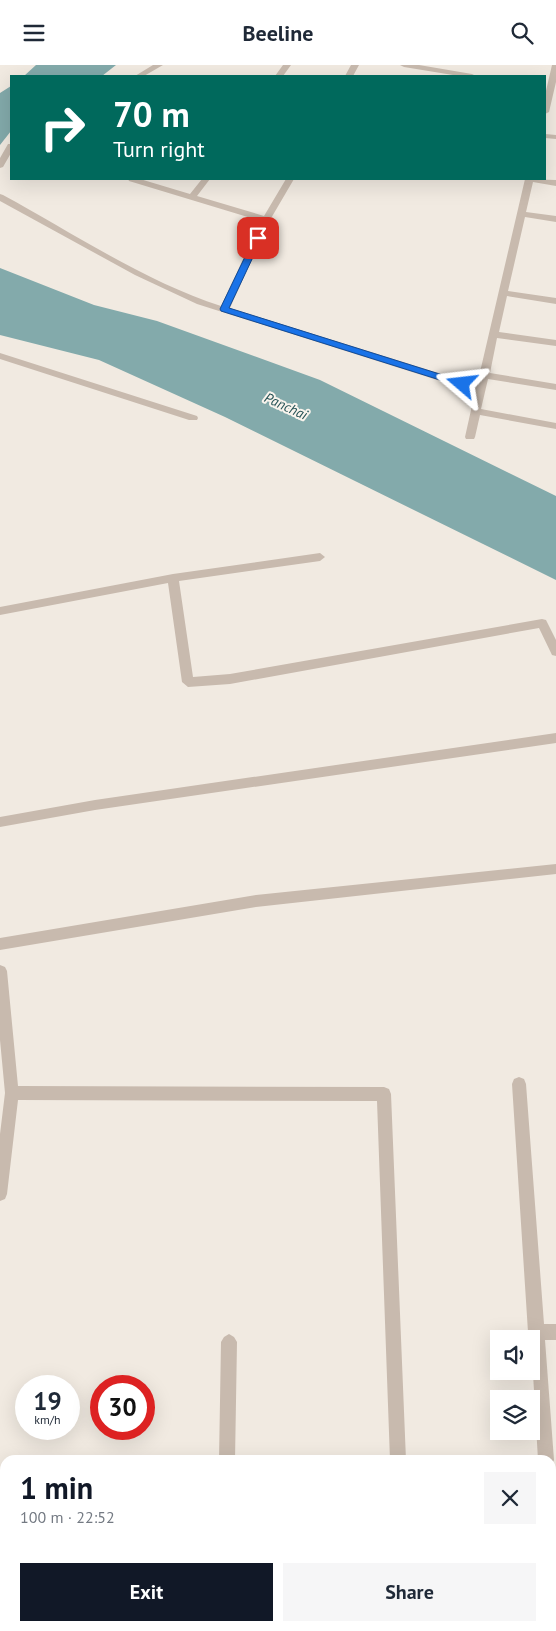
<!DOCTYPE html>
<html lang="en">
<head>
<meta charset="utf-8">
<style>
	body { margin:0; font-family:"PT Sans",sans-serif; background:#f6f6f7; color:#1f2937; height:100vh; display:flex; flex-direction:column; font-size:19px; white-space:nowrap }
	* { box-sizing:border-box; margin:0 }
	p { font-size:16px; color:#747a83 }
	.icon { flex:none; width:28px; height:28px; fill:none; stroke:currentColor; stroke-width:2; stroke-linecap:round; stroke-linejoin:round }
	.map { position:relative; flex:1; overflow:hidden }
	.details { position:absolute; left:0px; top:1390px; width:556px; height:176px; display:flex; flex-direction:column; background:#fff; border-radius:15px 15px 0 0; box-shadow:0 5px 20px #0002 }
	.details>* { flex:none }
	.hud { position:absolute; left:10px; top:10px; width:536px; height:105px; border-radius:0px; box-shadow:0 5px 20px #0002; background:#00695c; color:#fff; overflow:hidden }
	.tools { position:absolute; left:490px; top:1265px; display:grid; gap:10px }
	.tools a { display:grid; place-items:center; width:50px; height:50px; border-radius:0px; background:#fff; box-shadow:0 5px 20px #0002; font-size:25px }
	.speed { position:absolute; left:15px; top:1310px; display:flex; gap:10px; font-size:25px; font-weight:700; text-align:center }
	.speed>* { display:grid; place-content:center; width:65px; height:65px; border-radius:50%; background:#fff; box-shadow:0 5px 20px #0002; line-height:1 }
	.speed small { font-size:12px; font-weight:400 }
	.speed .limit { border:8px solid #d22; background:#fff; color:#111 }
	.pin { position:absolute; display:grid; place-items:center; width:42px; height:42px; color:#fff; margin:-21px; border-radius:10px; box-shadow:0 2px 8px #0006 }
	.me { position:absolute; width:55px; margin:-28px; rotate:287deg; stroke-linejoin:round; filter:drop-shadow(0 0 4px #0008) }
	.turn { display:flex; align-items:center; gap:18px; height:105px; padding:0 20px; font-size:22px }
	.turn .icon { width:65px; height:65px; stroke-width:2.5 }
	.turn b { display:block; font-size:35px; line-height:42px }
	.round { display:grid; place-items:center; flex:none; width:52px; height:52px; border-radius:0px; background:#f6f6f7 }
	.summary { display:flex; align-items:center; justify-content:space-between; height:85px; padding:0 20px }
	h1 { font-size:30px; font-weight:600; line-height:38px; color:#111827 }
	.cta { display:flex; gap:10px; margin-top:auto; padding:10px 20px }
	.cta a { flex:1; height:58px; border-radius:0px; background:#111827; color:#fff; font-size:20px; font-weight:600; line-height:58px; text-align:center }
	.cta a+a { background:#f6f6f7; color:#1f2937 }
	header { display:flex; justify-content:space-between; align-items:center; height:65px; padding:0 20px; background:#fff; font-size:22px; font-weight:600 }
	.map>svg:first-child { display:block }
</style>
</head>
<body>
<header><svg class="icon" aria-label="menu" viewBox="0 0 24 24"><path d="M4 6h16M4 12h16M4 18h16"/></svg>Beeline<svg class="icon" aria-label="search" viewBox="0 0 24 24"><circle cx="10" cy="10" r="6"/><path d="M15 15l6 6"/></svg></header>
<div class="map">
<svg width="556" height="1566" viewBox="0 0 556 1566">
	<rect width="100%" height="100%" fill="#f1eae1"/>
	<!-- water -->
	<path fill="#83aaab" d="M36 0H116L102 11H24Z
		M11 21V66L0 80V28Z
		M0 203 94 240 157 256 320 315 556 431V515L225 352 99 295 0 270Z"/>
	<g fill="none" stroke-linecap="round" stroke-linejoin="round">
		<!-- street -->
		<path fill="#c8baae" fill-rule="evenodd" d="M153 0H163L144 11H135Z
			M283 0H291L283 11H275Z
			M351 0H359L353 11H345Z
			M400 0H419L472 9 476 11H459L404 2Z
			M552 0H556V17L549 47 545 49V30Z
			M545 69 556 70V74L545 73Z
			M8 79H11V88L3 102 0 103V93Z
			M128 114H140L190 129 202 114H210L197 131 264 151 286 114H294L270 155 230 243 477 320 525 114 556 115V121L533 117 526 147 556 151V157L525 152 508 226 556 233V239L507 231 499 267 556 275V281L497 273 490 308 556 319V325L488 314 481 344 556 358V364L480 350 475 372 474 374H466L465 372 475 327 197 239 135 210 0 136V129L3 130C71 167 148 218 221 241L261 156 129 116Z
			M0 288 197 351 198 353 197 355H189L0 294Z
			M320 488 325 492 320 496 179 516 193 612 230 609 542 554 546 555 556 575V591L552 590 539 563 230 619 188 622 182 617 168 518 0 550V542L173 509Z
			M556 668V678L95 745 0 762V752L95 735Z
			M556 799V809L256 842 0 885V873L256 830Z
			M0 900 5 902 7 906 18 1021 384 1022 389 1024 391 1029 406 1395H390L377 1036 18 1035 7 1129 5 1134 0 1136V1069L5 1028 0 975Z
			M519 1012 524 1014 526 1019 544 1259H556V1275H545L554 1395 551 1401V1395H538L531 1274 528 1267 512 1019 514 1014Z
			M229 1269 234 1272 237 1277 235 1395H219L221 1277 224 1272Z
			M551 1446 556 1448V1519L551 1517Z
			M216 1561H234V1566H216Z
			M395 1561H413V1566H395Z"/>
	</g>
	<!-- route -->
	<path fill="#1a73e8" stroke="#114b97" d="M255 171 262 173 229 243 465 317V321H459L221 246 220 244Z"/>
	<g text-anchor="middle" stroke-width="4" stroke-linejoin="round" paint-order="stroke">
		<!-- far-water labels -->
		<g font-size="14" font-style="italic" fill="#255255" stroke="#f9f4ed">
			<text transform="translate(286 341) rotate(25)" y="5">Panchai</text>
		</g>
	</g>
</svg>
<div class="tools">
<a><svg class="icon" aria-label="sound" viewBox="0 0 24 24"><path d="M4 9h4l5-4v14l-5-4H4zM17 9q2 3 0 6"/></svg></a>
<a><svg class="icon" aria-label="layers" viewBox="0 0 24 24"><path d="M12 4l9 5-9 5-9-5zM3 14l9 5 9-5"/></svg></a>
</div>
<div class="speed"><div>19<small>km/h</small></div><div class="limit">30</div></div>
<div class="pin" style="left:258px;top:173px;background:#d93025"><svg class="icon" aria-label="arrive" viewBox="0 0 24 24"><path d="M6 21V4h12l-3 4 3 4H6"/></svg></div>
<svg class="me" style="left:462px;top:319px" viewBox="-20 -20 40 40"><path d="M0-17L14 15 0 8-14 15z" fill="#1a73e8" stroke="#fff" stroke-width="4"/></svg>
<div class="hud">
<div class="turn"><svg class="icon" aria-label="right" viewBox="0 0 24 24"><path d="M7 20v-9h11M14 6l5 5-5 5"/></svg><div><b>70 m</b>Turn right</div></div>
</div>
<section class="details">
<div class="summary"><div><h1>1 min</h1><p>100 m · 22:52</p></div><a class="round"><svg class="icon" aria-label="close" viewBox="0 0 24 24"><path d="M6 6l12 12M18 6L6 18"/></svg></a></div>
<div class="cta"><a>Exit</a><a>Share</a></div>
</section>
</div>
</body>
</html>
